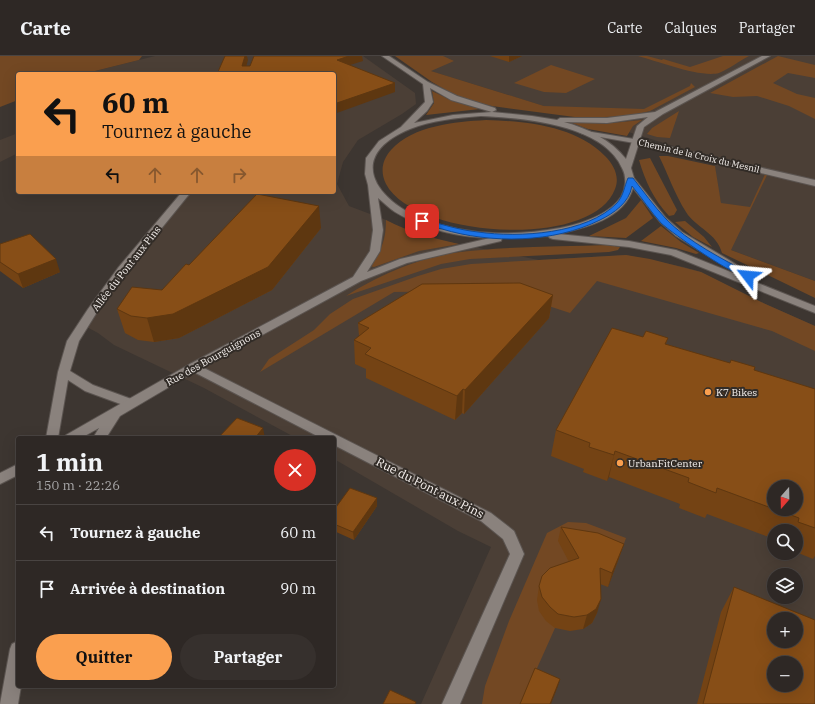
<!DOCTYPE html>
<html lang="fr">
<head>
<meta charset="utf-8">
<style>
	body { margin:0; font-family:"IBM Plex Serif",serif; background:#36302d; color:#f1f3f6; height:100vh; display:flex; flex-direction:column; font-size:15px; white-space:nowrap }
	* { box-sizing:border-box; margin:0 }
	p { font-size:13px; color:#a7a6a7 }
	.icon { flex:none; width:22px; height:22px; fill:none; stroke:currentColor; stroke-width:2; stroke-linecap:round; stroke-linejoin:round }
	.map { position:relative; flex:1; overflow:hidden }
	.drawer { position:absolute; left:16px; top:380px; width:320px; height:252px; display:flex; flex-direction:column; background:#2e2825; border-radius:4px; box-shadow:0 4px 16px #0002,0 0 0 1px #494442 }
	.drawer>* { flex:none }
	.guide { position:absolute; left:16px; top:16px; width:320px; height:122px; border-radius:4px; box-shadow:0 4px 16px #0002,0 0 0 1px #494442; background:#fa9f4f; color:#111; overflow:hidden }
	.needle { width:26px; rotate:200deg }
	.fabs { position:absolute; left:767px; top:424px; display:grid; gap:8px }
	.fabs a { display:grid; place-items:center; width:36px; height:36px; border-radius:50%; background:#2e2825; box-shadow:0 4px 16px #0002,0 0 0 1px #494442; font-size:20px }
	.pin { position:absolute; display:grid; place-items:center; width:34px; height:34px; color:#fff; margin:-17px; border-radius:8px; box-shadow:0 2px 6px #0006 }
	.me { position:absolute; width:44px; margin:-22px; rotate:299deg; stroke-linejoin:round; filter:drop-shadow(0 0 3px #0008) }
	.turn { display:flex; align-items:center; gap:14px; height:84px; padding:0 20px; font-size:18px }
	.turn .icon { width:52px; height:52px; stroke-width:2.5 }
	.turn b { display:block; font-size:28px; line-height:34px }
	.lanes { display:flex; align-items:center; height:38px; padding:0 20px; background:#0003; justify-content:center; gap:20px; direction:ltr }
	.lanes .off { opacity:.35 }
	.round { display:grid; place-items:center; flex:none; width:42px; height:42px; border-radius:21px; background:#36302d }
	.overview { display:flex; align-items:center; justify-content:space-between; height:68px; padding:0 20px }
	h1 { font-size:24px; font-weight:700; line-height:30px }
	.action { display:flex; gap:8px; margin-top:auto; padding:8px 20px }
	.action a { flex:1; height:46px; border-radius:24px; background:#fa9f4f; color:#111; font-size:16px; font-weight:700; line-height:46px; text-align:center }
	.action a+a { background:#36302d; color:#f1f3f6 }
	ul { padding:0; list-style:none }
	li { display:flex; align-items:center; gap:12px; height:56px; padding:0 20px; border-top:1px solid #494442 }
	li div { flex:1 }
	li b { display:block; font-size:15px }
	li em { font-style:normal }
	header { display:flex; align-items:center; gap:24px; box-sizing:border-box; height:56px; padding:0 20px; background:#2e2825; border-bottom:1px solid #494442 }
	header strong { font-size:19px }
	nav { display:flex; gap:22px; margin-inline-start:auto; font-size:14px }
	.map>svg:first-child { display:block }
</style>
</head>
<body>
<header>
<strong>Carte</strong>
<nav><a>Carte</a><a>Calques</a><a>Partager</a></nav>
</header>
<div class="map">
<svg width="815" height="648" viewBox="0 0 815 648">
	<rect width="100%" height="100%" fill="#3d3631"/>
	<!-- built -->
	<path fill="#4b3f36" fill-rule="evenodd" d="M155 0H363L415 37 416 48 402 58 358 84 343 106 337 128 349 150 386 164 403 173 429 182 539 204 626 199 684 211 701 216 761 246 815 270V648H421L491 491 458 475 334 403V382H296L204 332 114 289 98 277 83 269 187 136H334V18H83ZM774 431H796V453H774ZM774 475H796V497H774ZM774 519H796V541H774ZM774 563H796V585H774ZM774 607H796V629H774Z
		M405 0H815V225L731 194 718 133 713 100 677 91 424 13Z
		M18 77V97L0 106V84Z"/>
	<!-- green -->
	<path fill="#734823" d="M0 0H142L139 4 83 18H18V37L16 38 18 44 0 51Z
		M395 0H443L454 5 431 15 544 50 644 53 690 30 691 27 695 31 650 55 629 60 582 62 492 50 471 45 453 38 432 26Z
		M638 0H647L662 4 663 3 690 11 723 0H749C739 5 729 13 719 17 701 22 657 5 638 0Z
		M778 0 815 9V22L788 17 773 27 797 38 815 42V63L789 50 757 40 733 41 710 37Z
		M551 9 595 23 566 37 544 36 514 27Z
		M432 35 453 45 480 53 426 59 434 47Z
		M679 55 670 82 657 81 647 78 652 72Z
		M486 64C526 65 576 70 605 100 614 109 620 121 615 133 593 194 414 182 386 128 380 116 382 104 391 94 414 69 455 66 486 64Z
		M642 64 633 70 627 80 588 73 572 67H612Z
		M659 100H668L715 110 721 147 750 151 766 116 768 117 731 194 815 225V242L722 197C717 177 696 172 686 156 675 139 668 118 659 100Z
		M650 102 676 152 677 154 674 159 669 160C654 144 645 125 639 104Z
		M641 144 653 162 626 182 589 180 626 162Z
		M386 164C409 176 433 182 459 188L419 195 374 211 370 210C382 194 386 183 386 164Z
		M685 165 704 181 712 191 693 181 675 166Z
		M661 170 681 186 699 197 696 198 676 192 641 185Z
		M609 189 620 191 618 194 609 196 470 203 441 208 346 240C377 220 416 203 453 197 504 190 557 191 609 189Z
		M626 199 650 203 701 216 761 246 815 270V295L772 275 597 225 570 257 521 241 466 235 394 236 260 316 269 303 314 274 330 258 353 243 418 220 441 213 471 208Z
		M568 466 586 467 626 482 619 502 572 504 555 572 521 648H482L485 630 509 565 547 477Z"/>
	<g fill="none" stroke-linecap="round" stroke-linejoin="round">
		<!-- street casing -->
		<g stroke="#5b5450" stroke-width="2">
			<path id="street" d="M580 74 640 84 815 124V130L640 88 583 78 579 76Z
				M182 136H191L126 216 97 256 79 285 70 315 93 329 134 344 136 347 134 350 130 351 126 350 85 335 68 324 58 382H46L58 316 67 285 88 253 118 212Z
				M194 307 491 457 514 475 524 498 460 648H442L510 498 503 483 481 465 334 389V382H321L190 314 188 311 190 308Z
				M18 408V419L0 428V417Z"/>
		</g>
		<!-- secondary casing -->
		<g stroke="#5b5450" stroke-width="2">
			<path id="secondary" d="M382 0H389L428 26 457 40 495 52 496 54 492 56 532 60 557 64 560 62H607L655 56 762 0H770L663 58 644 71 631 112 634 122 666 162 682 176 739 210 740 212 739 214H731L676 180 660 166 633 132C624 163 585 172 558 178L629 185 676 194 815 250V257L671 199 629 191 553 183 550 182 548 180 502 182 501 185 407 207 361 225 198 314 120 360 106 382H93L99 372 81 382H65L66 379 190 308 353 221 370 195 373 174 368 129 365 118 366 102 379 85 401 71 425 46 423 28ZM430 32 451 44 492 56 453 59 414 67 427 55 433 46ZM481 60C522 62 603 68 622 112 627 121 626 132 621 141 609 159 580 168 560 172 517 180 468 180 426 164 376 146 344 100 410 73 432 64 457 62 481 60ZM648 61 637 70 626 103C611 84 587 72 564 66L607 67ZM378 142C383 146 389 152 395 156 422 173 458 181 490 182L400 203 367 216 380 195 383 174Z
				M18 585V630H21L18 648H0L10 593 12 588Z"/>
		</g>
		<!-- street -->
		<use href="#street" fill="#8a827d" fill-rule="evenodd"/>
		<!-- secondary -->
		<use href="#secondary" fill="#8a827d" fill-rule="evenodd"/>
	</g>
	<!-- wall -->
	<path fill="#744314" d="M490 0H522L509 6Z
		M321 172 272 234 179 282 154 286 138 284 125 277 117 253 162 234 189 209Z
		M0 188 60 216 23 232 0 215Z
		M553 239 549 262 464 358 462 357 455 364 366 322V313L355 308 354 284 359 280 358 267Z
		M643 281 668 282 666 288 815 333V500L813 503 796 496V475H774V483L707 458 705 462 679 452 680 448 609 421 607 425 583 416 584 413 551 400 556 374Z
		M377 442V450L354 484 334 475V454Z
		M561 471 619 502 608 531 600 528 597 557 592 567 583 573 570 575 555 572 546 565 539 555 537 544 539 530 569 506 558 485Z
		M734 531 815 648H697L721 556Z"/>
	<!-- shaded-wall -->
	<path fill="#5e3710" d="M245 0H247L248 4 244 18 242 10Z
		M349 0H362L363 5 337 13V4Z
		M509 0H522L509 6Z
		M395 27V36L334 58V48Z
		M319 150 321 172 272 234 179 282 154 286 147 262Z
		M56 203 60 216 23 232 18 218Z
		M553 239 549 262 464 358 465 334Z
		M463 333 462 357 455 364 457 340Z
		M263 372 265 382H255Z
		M615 395 609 421 607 425 614 399Z
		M377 442V450L354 484 353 476Z
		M624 488 619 502 608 531 612 517Z
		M601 543 597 557 592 567 583 573 587 559Z
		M560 623 558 630 551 648H550Z"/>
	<!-- building -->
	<path fill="#874e17" stroke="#5e3710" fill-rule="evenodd" d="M225 0H245L242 10H250L254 0H349L337 4 395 27 334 48V18H217Z
		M257 138 319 150 268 211 173 258 147 262 131 260 117 253 132 231 162 234 186 208 189 209Z
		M30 178 56 203 18 218 0 206V188Z
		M520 227 553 239 465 334 463 333 457 340 365 298 371 292 354 284 369 272 358 267 422 228Z
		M612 272 643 281 646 275 668 282 665 288 730 307 731 304 755 311 754 314 815 333V472L798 466 799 462 775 453H796V431H774V453L717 432 716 437 688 426 689 422 615 395 614 399 589 391 590 387 556 374Z
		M237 362 263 372 255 382H218Z
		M350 432 377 442 353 476 334 468V454Z
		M561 471 598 477 624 488 612 517 600 512 601 543 596 553 587 559 574 561 558 558 550 551 542 541 539 530 542 520 550 512 579 502Z
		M734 531 815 564V648H703ZM774 563H796V585H774ZM774 607H796V629H774Z
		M535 612 560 623 550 648H520Z
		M390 634 416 646 415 648H383Z"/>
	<!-- route -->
	<path fill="#1a73e8" stroke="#114b97" d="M628 122H633C643 135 654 150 666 163 688 186 723 203 750 218V221C738 224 672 177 661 167 651 156 642 142 632 130 629 147 614 157 600 164 554 187 491 188 442 173 434 171 424 170 419 165L422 163C441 168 459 174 478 176 519 182 587 178 617 147 624 139 624 131 628 122Z"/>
	<!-- markers -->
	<g fill="#fa9f4f" stroke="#322c27" stroke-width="1.5">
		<circle cx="708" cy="336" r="4"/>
		<circle cx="620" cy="407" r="4"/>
	</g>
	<g text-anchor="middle" stroke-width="4" stroke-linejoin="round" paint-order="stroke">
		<!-- far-street labels -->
		<g font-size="9" fill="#f6f1ee" stroke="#322c27">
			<text transform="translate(699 100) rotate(13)" y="3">Chemin de la Croix du Mesnil</text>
		</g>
		<!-- street labels -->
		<g font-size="10" fill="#f6f1ee" stroke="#322c27">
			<text transform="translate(126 212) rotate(-52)" y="4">Allée du Pont aux Pins</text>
			<text transform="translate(213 301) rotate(-29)" y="4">Rue des Bourguignons</text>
		</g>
		<!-- poi labels -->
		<g font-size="10" fill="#f6f1ee" stroke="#322c27" text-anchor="start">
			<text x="716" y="340">K7 Bikes</text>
			<text x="628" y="411">UrbanFitCenter</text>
		</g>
		<!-- near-street labels -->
		<g font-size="12" fill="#f6f1ee" stroke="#322c27">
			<text transform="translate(430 432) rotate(27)" y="4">Rue du Pont aux Pins</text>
		</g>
	</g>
</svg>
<div class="fabs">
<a><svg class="needle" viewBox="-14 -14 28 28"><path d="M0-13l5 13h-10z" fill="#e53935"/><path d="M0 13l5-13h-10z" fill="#a7a6a7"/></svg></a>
<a><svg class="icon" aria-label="search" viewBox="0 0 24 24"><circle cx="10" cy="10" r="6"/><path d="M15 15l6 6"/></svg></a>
<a><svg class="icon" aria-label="layers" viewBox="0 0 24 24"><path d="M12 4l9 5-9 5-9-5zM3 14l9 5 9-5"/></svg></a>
<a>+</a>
<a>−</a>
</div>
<div class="pin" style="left:422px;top:165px;background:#d93025"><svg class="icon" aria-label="arrive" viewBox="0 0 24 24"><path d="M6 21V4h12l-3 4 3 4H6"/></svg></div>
<svg class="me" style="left:748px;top:220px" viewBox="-20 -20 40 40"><path d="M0-17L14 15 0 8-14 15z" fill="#1a73e8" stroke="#fff" stroke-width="4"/></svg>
<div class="guide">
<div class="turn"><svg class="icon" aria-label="left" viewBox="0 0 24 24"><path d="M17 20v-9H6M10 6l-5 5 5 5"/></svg><div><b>60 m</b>Tournez à gauche</div></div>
<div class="lanes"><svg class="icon" aria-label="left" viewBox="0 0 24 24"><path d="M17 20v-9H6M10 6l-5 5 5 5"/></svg><svg class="icon off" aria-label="ahead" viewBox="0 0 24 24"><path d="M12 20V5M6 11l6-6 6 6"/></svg><svg class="icon off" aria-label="ahead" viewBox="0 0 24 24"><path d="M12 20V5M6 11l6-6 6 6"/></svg><svg class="icon off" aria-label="right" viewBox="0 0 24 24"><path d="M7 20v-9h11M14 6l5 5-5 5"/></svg></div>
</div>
<section class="drawer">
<div class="overview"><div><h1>1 min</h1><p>150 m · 22:26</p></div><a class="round" style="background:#d93025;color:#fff"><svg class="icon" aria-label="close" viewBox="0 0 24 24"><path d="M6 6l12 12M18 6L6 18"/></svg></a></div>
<ul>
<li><svg class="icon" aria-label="left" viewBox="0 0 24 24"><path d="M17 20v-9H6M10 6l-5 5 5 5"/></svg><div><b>Tournez à gauche</b></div><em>60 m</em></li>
<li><svg class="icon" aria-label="arrive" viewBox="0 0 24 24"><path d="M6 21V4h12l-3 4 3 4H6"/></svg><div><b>Arrivée à destination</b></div><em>90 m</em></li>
</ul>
<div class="action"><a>Quitter</a><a>Partager</a></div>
</section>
</div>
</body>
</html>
